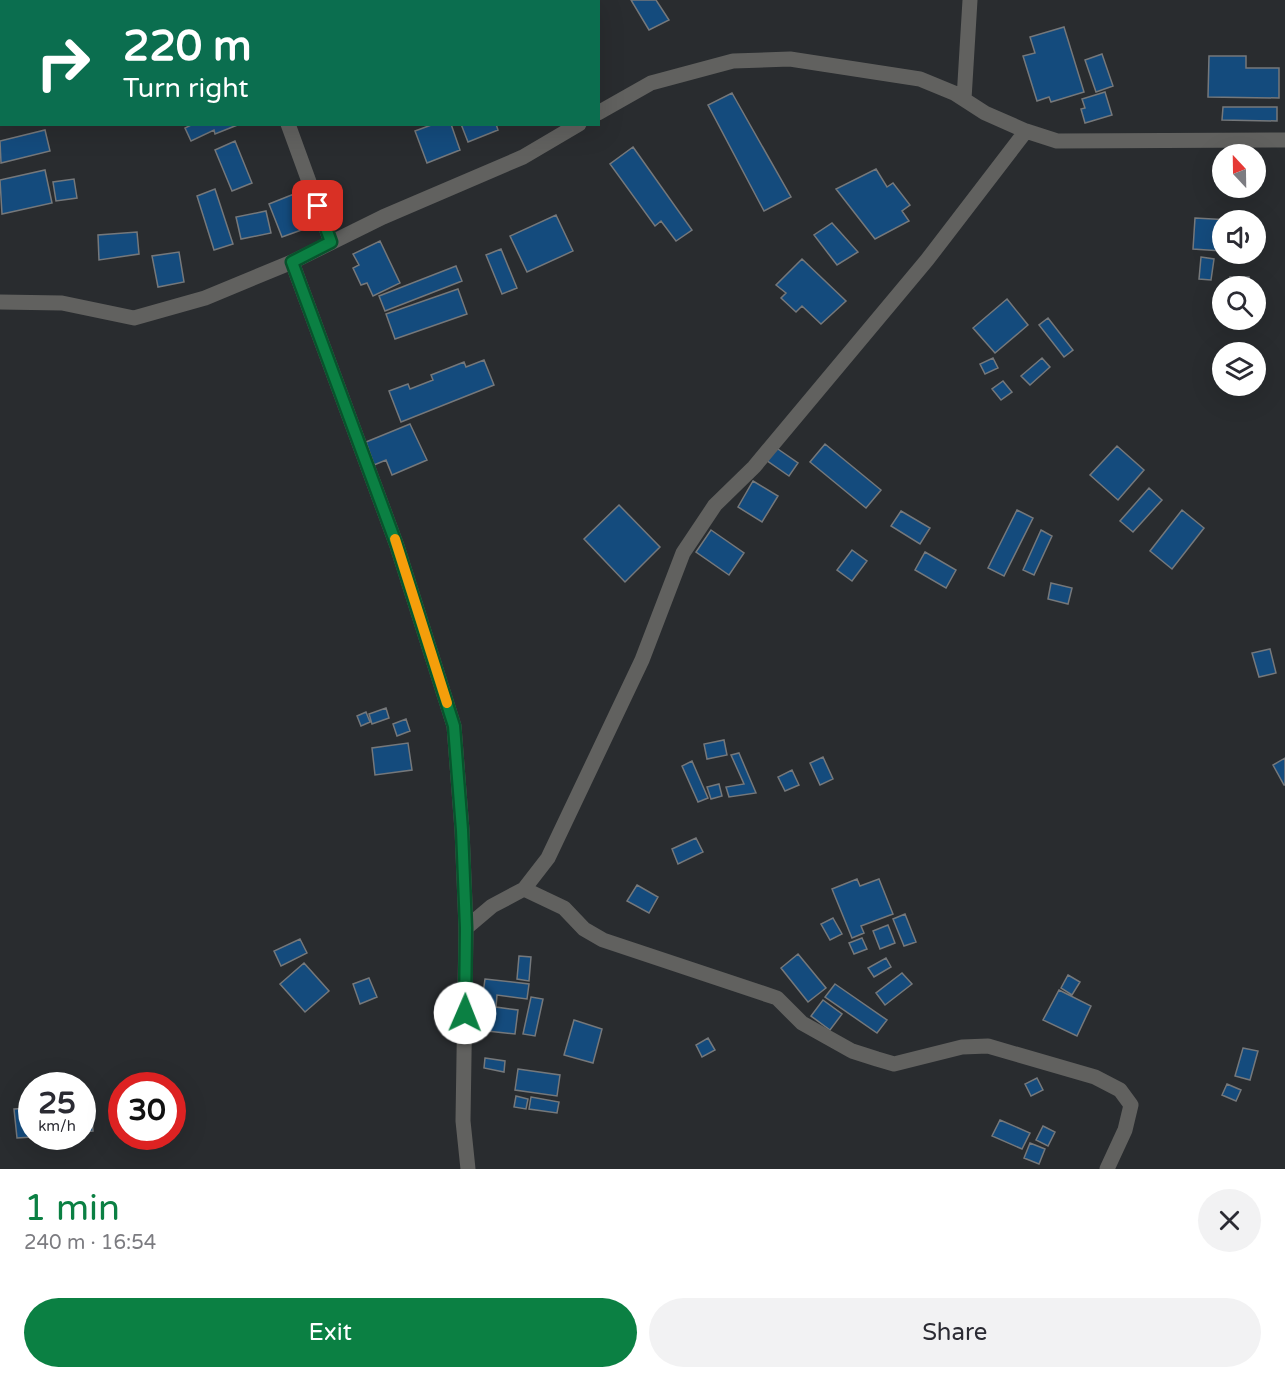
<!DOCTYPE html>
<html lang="en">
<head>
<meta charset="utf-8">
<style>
	body { margin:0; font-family:"Varela Round",sans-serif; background:#f2f2f3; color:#2b2b33; height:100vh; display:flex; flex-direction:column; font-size:22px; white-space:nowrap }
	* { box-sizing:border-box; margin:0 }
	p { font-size:20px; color:#7c7c81 }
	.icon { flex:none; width:33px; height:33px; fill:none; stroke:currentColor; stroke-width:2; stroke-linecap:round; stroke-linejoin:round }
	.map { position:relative; height:1169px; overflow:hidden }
	.sheet { display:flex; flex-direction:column; background:#fff; flex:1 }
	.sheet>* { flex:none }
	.hud { position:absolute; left:0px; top:0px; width:600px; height:126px; box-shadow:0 6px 24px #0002; background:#0b6e4f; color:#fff; overflow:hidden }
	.needle { width:39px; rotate:338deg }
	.fabs { position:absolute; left:1212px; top:144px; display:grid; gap:12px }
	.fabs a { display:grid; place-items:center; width:54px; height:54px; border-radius:50%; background:#fff; box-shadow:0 6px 24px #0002; font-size:30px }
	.speed { position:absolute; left:18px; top:1072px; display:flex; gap:12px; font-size:30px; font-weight:700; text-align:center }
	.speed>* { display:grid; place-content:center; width:78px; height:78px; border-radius:50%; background:#fff; box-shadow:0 6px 24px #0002; line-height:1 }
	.speed small { font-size:15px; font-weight:400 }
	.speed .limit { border:9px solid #d22; background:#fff; color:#111 }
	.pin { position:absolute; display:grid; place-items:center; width:51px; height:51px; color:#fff; margin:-26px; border-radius:12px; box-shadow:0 3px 9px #0006 }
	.me { position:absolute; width:66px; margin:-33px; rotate:1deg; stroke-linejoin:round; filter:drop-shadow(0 0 4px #0008) }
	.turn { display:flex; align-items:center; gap:21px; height:126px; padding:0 24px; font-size:27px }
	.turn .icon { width:78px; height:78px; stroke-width:2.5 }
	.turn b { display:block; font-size:42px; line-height:51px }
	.round { display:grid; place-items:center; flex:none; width:63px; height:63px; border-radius:32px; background:#f2f2f3 }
	.head { display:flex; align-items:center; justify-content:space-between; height:102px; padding:0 24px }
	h1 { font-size:36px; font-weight:600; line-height:45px; color:#0b8043 }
	.primary-button { display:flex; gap:12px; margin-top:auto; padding:12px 24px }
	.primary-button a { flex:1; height:69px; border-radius:36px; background:#0b8043; color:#fff; font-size:24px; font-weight:600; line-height:69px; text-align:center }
	.primary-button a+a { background:#f2f2f3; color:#2b2b33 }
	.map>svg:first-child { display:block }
</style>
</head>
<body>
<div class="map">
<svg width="1285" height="1169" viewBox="0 0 1285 1169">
	<rect width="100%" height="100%" fill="#292c2f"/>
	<!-- building -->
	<path fill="#144b7d" stroke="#75787b" stroke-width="1.5" d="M631 0H656L669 20 649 30Z
		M1064 27 1084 92 1051 102 1049 97 1037 101 1023 56 1035 53 1030 37Z
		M1102 54 1113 86 1096 92 1085 60Z
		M1209 56H1246V68H1279V98L1208 97Z
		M1105 92 1112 115 1085 123 1081 109 1085 108 1082 99Z
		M732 93 791 197 764 211 708 105Z
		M1223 107H1277V121L1222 120Z
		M193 124H240L215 134 214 130 191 141 185 128Z
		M434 124H451L460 150 427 163 415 131Z
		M461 124H496L498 130 468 142Z
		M45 130 50 151 1 163 0 141Z
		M235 141 252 183 232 191 215 150Z
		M633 147 692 230 676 241 661 221 655 226 610 164Z
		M876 169 887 187 893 183 910 205 902 211 909 221 875 239 836 189Z
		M45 170 52 203 2 214 0 180Z
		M74 179 77 198 56 201 53 182Z
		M215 189 233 244 214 250 197 196Z
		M294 194 307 228 282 237 269 204Z
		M266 211 271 233 241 239 236 217Z
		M556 215 573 251 527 272 510 236Z
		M1195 218 1231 220H1222V251L1193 249Z
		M832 223 858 252 837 265 814 235Z
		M137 232 139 254 99 260 98 235Z
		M380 241 400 283 373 296 367 283 361 285 353 268 359 265 353 254Z
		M501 249 517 288 502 294 486 255Z
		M179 252 184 282 158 287 152 256Z
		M1201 257 1214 259 1211 280 1199 279Z
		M802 259 846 301 821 324 802 306 796 312 781 298 786 293 776 285Z
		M456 266 462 281 385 311 379 296Z
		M1230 277H1249V286H1230Z
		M458 289 467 314 395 339 386 314Z
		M1007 299 1028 325 995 353 973 328Z
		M1048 318 1073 350 1064 357 1039 325Z
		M993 358 998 368 985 374 980 364Z
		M1042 358 1050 367 1030 385 1021 376Z
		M484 360 494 385 401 422 389 391 408 384 410 389 433 380 431 375 464 362 466 367Z
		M1003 381 1012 392 1001 400 992 389Z
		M410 424 427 460 392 475 386 460 374 465 366 442Z
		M825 444 881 490 866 508 810 462Z
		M1117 446 1144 470 1118 500 1090 475Z
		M775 447 798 463 789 476 766 460Z
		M753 481 778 496 762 522 738 507Z
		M1149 488 1162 500 1133 532 1120 521Z
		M619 505 660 547 625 582 584 539Z
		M1017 510 1033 518 1004 576 988 568Z
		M1182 510 1204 528 1172 569 1150 551Z
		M901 511 930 528 920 544 891 526Z
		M711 530 744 553 729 575 696 552Z
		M1041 530 1052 536 1034 575 1023 570Z
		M852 550 867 561 852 581 837 570Z
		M925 552 956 570 946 588 915 570Z
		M1051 583 1072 588 1068 604 1048 599Z
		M1270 649 1276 673 1259 677 1252 653Z
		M386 708 389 718 372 724 369 714Z
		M366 712 370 722 361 726 357 716Z
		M406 719 410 731 397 736 393 724Z
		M724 740 727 755 707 759 704 744Z
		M408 743 412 770 375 775 372 748Z
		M739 753 756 793 729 797 726 787 744 784 731 755Z
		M823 757 833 779 820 785 810 763Z
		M1285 758V785H1284L1273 765Z
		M692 761 708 798 698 802 682 766Z
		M792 770 799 785 785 791 778 777Z
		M719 784 722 796 711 799 707 787Z
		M696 838 703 852 678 864 672 849Z
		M857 879 860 886 879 879 893 914 861 926 864 933 852 938 832 889Z
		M637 885 658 897 649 913 627 901Z
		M905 914 916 942 904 946 893 919Z
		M833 918 842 934 830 940 821 924Z
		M888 925 895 943 880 949 873 931Z
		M862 938 867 949 854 954 849 943Z
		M300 939 307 953 281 966 274 951Z
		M798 954 826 988 808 1002 781 968Z
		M519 956 531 957 529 981 517 979Z
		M886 958 891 967 874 977 868 968Z
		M304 963 329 991 305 1012 280 984Z
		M902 973 912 984 885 1005 876 993Z
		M1068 975 1080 982 1072 995 1061 988Z
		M369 978 377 997 360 1004 353 984Z
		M485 979 529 984 527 999 497 995 496 1007 518 1010 515 1034 478 1030Z
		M835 984 887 1020 877 1033 825 997Z
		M1059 990 1091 1006 1077 1036 1043 1020Z
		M531 997 543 999 535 1036 523 1034Z
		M823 1000 842 1014 830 1030 811 1016Z
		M574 1020 602 1029 593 1063 564 1055Z
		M708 1038 715 1050 702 1057 696 1045Z
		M1243 1048 1258 1051 1250 1080 1235 1076Z
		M485 1058 505 1061 504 1072 484 1068Z
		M518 1069 560 1075 557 1096 515 1090Z
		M1037 1078 1043 1090 1031 1096 1025 1084Z
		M1227 1084 1241 1090 1236 1101 1222 1095Z
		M516 1096 528 1099 526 1109 514 1107Z
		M531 1097 559 1102 557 1113 529 1109Z
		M91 1102 93 1131 82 1132V1103Z
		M32 1108V1137L17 1138 14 1109Z
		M1000 1120 1030 1133 1022 1149 992 1136Z
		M1043 1126 1055 1132 1048 1146 1036 1140Z
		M1030 1143 1045 1149 1039 1164 1024 1158Z"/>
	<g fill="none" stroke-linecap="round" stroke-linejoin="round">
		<!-- street -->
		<path stroke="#61615f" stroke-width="15" d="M208 0 209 2
			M964 99 970 0
			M598 113 651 83 733 61 790 59 920 79 954 93 985 113 1026 131 1057 141 1285 140
			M288 124 331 242
			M292 262 397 546 454 726 462 830 466 928 463 1121 468 1169
			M0 302 62 303 134 318 205 298 292 262 383 217 523 157 579 124
			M524 889 564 908 584 929 603 940 777 998 802 1023 852 1051 877 1059 894 1064 962 1047 988 1046 1095 1077 1120 1090 1131 1105 1125 1130 1107 1169
			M466 928 492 906 524 889 548 858 642 660 683 553 715 505 754 467 927 260 1026 131"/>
	</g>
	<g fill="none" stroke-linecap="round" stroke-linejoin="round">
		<!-- route casing -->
		<g stroke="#07532c" stroke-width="15">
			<path id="route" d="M318 206 331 242 292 262 397 546 454 726 462 830 466 928 465 1013"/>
		</g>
		<!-- route -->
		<use href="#route" stroke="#0b8043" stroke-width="10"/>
		<!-- slow -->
		<path stroke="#f59e0b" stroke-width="10" d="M395 539 447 703"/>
	</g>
</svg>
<div class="fabs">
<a><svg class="needle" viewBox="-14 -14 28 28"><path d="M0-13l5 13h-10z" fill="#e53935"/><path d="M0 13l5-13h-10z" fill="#7c7c81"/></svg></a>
<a><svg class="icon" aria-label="sound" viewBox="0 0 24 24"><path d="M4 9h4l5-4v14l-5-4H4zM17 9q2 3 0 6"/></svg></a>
<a><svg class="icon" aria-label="search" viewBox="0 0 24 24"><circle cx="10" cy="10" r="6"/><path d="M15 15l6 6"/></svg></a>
<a><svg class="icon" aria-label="layers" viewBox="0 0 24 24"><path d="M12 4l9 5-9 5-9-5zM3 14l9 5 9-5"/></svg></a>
</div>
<div class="speed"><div>25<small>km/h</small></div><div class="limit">30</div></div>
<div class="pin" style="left:318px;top:206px;background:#d93025"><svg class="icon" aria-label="arrive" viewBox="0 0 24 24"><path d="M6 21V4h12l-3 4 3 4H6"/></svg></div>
<svg class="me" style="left:465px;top:1013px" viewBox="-20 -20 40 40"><circle r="19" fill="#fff"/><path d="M0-13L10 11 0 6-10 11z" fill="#0b8043"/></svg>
<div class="hud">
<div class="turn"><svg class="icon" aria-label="right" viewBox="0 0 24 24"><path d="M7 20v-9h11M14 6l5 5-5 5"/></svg><div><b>220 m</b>Turn right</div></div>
</div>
</div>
<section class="sheet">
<div class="head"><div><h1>1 min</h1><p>240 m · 16:54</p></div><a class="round"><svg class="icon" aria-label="close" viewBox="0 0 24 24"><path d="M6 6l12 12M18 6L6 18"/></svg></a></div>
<div class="primary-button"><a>Exit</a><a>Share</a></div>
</section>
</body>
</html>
